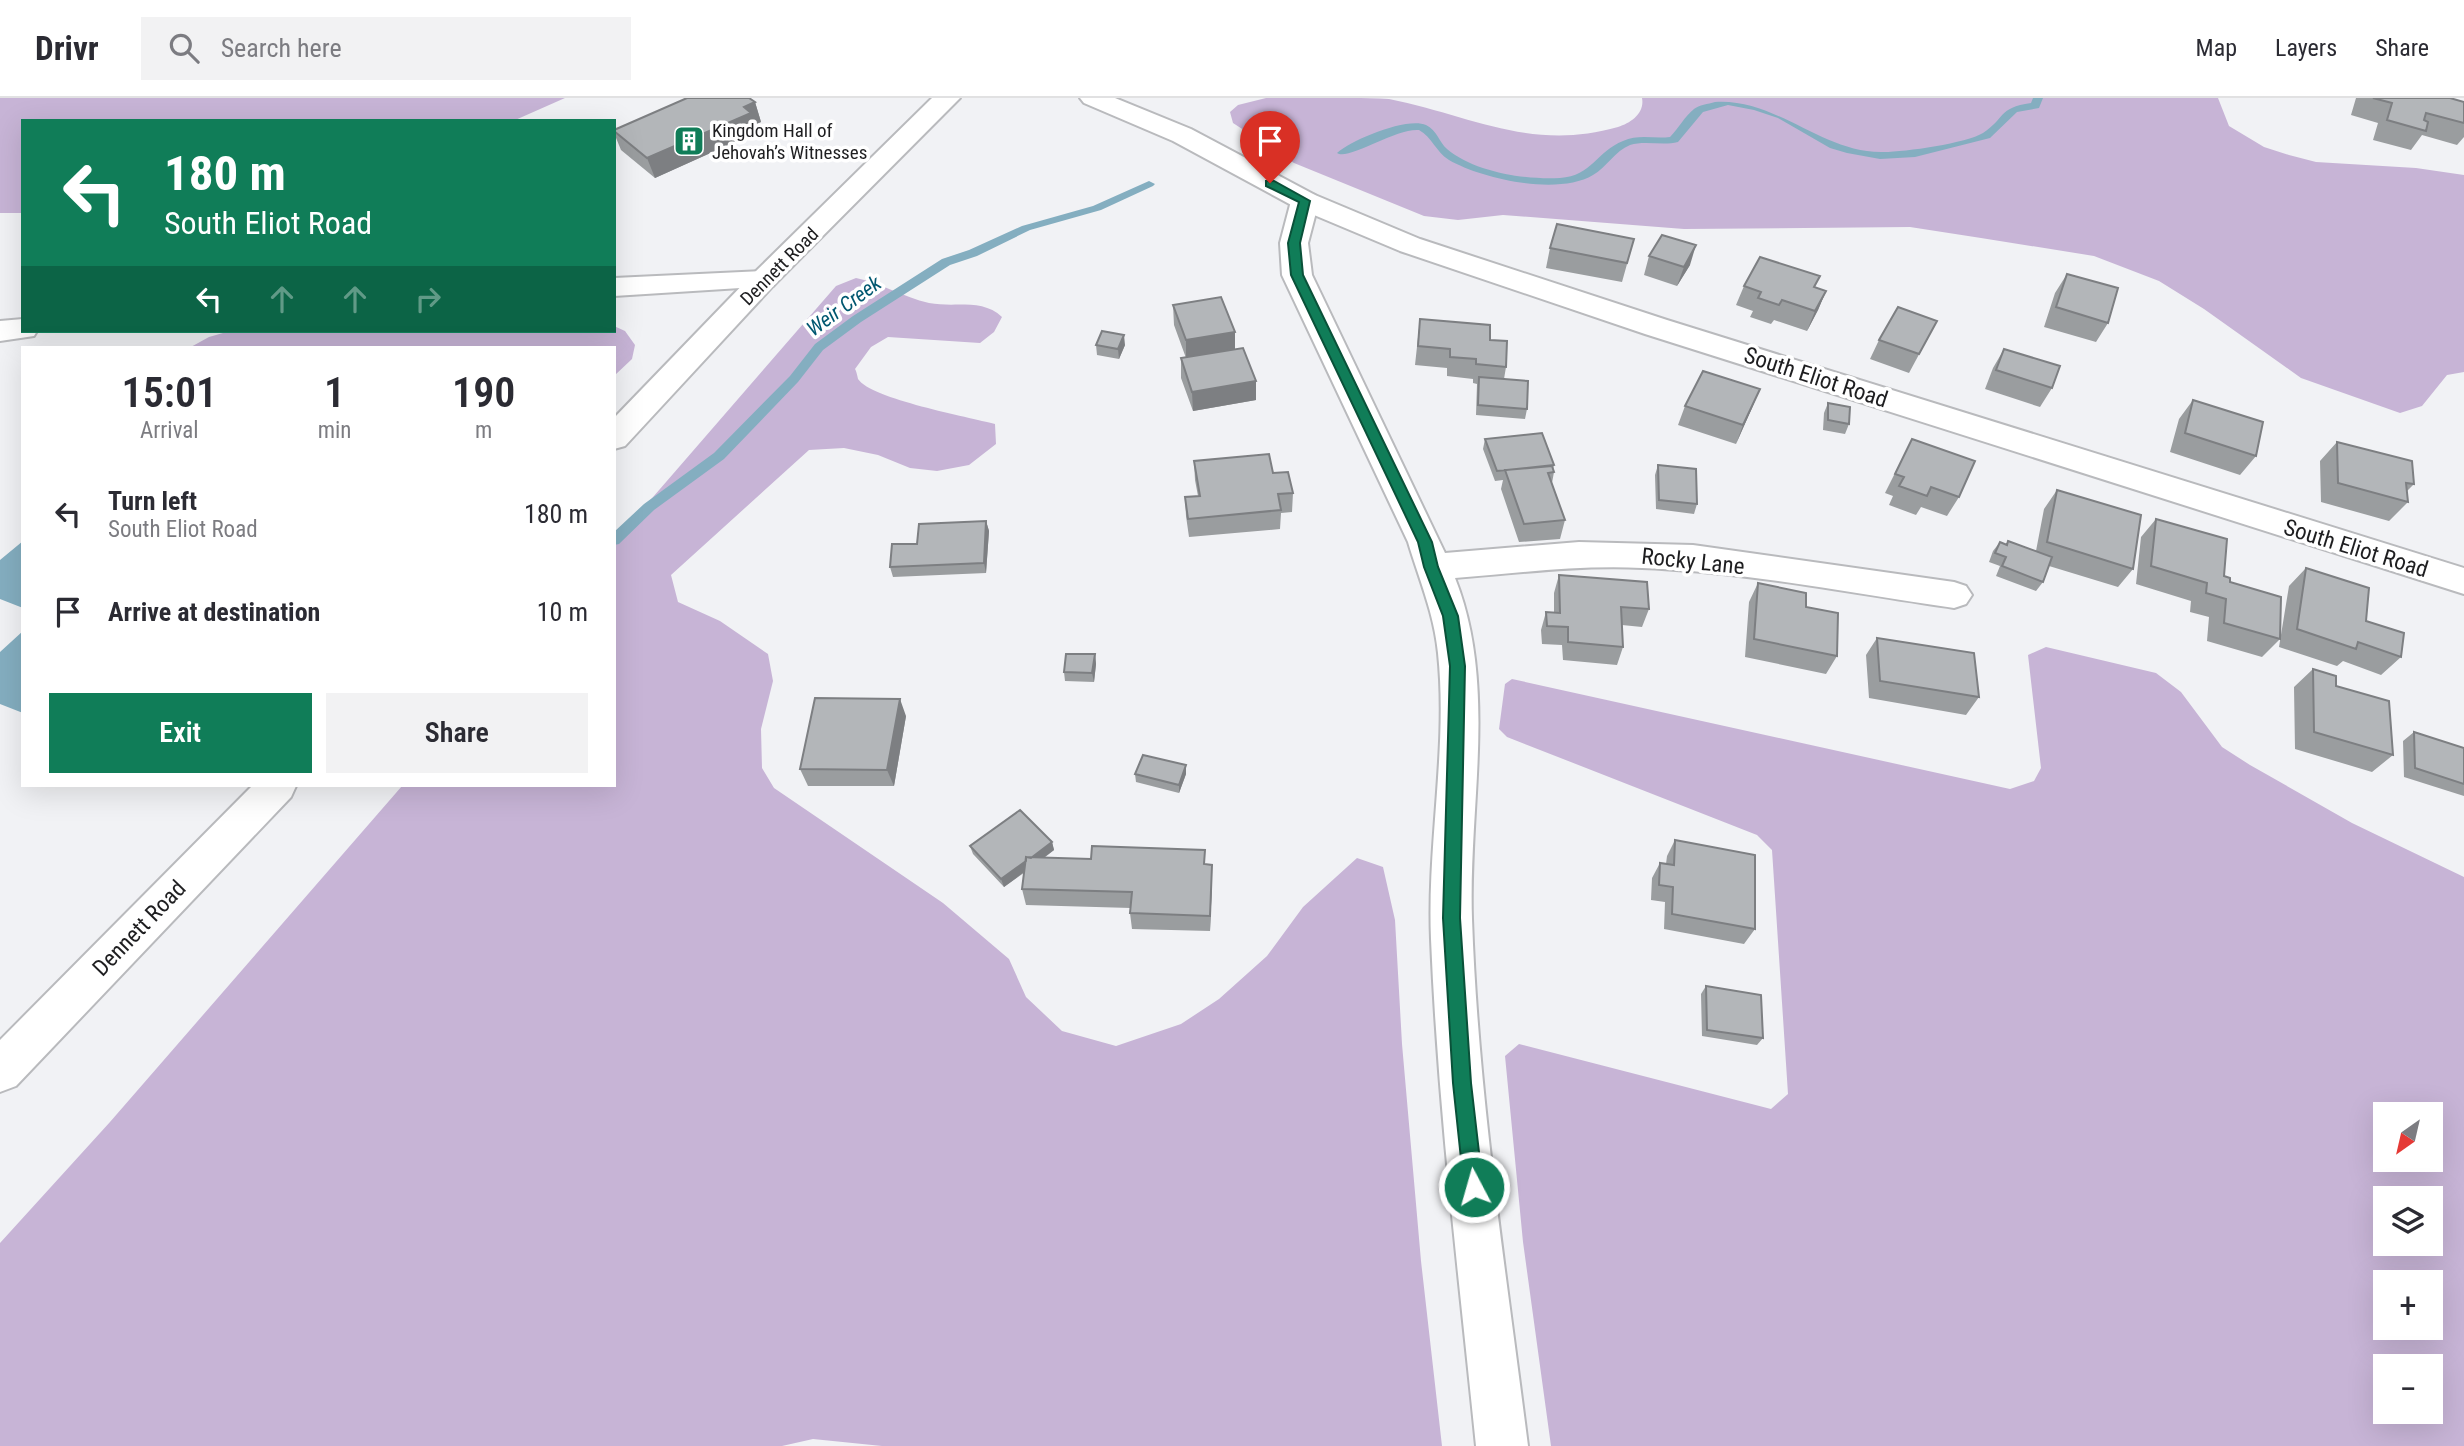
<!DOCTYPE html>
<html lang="en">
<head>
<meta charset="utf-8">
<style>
	body { margin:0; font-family:"Roboto Condensed",sans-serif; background:#f2f2f3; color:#2b2b33; height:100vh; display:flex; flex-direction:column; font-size:26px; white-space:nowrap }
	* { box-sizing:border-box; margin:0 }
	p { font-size:23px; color:#7c7c81 }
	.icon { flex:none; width:38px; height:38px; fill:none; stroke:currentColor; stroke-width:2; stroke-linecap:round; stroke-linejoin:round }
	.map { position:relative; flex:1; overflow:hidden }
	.sheet { position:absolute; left:21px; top:248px; width:595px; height:441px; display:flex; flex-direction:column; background:#fff; border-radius:0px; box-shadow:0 7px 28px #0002 }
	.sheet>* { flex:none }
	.top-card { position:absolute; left:21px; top:21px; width:595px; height:214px; border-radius:0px; box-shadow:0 7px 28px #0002; background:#107d58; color:#fff; overflow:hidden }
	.needle { width:46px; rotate:214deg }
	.fabs { position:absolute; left:2373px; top:1004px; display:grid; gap:14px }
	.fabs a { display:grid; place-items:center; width:70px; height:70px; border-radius:0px; background:#fff; box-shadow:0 7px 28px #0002; font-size:35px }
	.pin { position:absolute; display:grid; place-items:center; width:60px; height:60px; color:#fff; margin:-72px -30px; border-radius:50% 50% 50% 0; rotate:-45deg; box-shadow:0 0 7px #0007 }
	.pin .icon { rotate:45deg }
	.me { position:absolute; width:77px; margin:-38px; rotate:354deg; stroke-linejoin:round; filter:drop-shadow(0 0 5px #0008) }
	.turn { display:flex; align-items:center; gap:24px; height:147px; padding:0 28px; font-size:32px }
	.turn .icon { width:91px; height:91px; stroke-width:2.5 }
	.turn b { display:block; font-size:49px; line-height:60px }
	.lanes { display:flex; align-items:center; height:66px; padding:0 28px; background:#0003; justify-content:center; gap:35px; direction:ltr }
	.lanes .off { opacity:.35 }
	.eta { display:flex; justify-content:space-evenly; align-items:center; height:119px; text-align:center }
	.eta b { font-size:42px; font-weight:600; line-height:49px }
	.primary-button { display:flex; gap:14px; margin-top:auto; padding:14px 28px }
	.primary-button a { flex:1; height:80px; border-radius:0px; background:#107d58; color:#fff; font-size:28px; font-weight:600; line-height:80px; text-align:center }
	.primary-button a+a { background:#f2f2f3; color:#2b2b33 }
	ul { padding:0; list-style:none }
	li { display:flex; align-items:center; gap:21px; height:98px; padding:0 28px }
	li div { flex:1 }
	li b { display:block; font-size:26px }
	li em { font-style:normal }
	header { display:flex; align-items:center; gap:42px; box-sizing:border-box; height:98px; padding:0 35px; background:#fff; border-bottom:2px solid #e1e1e2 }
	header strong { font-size:33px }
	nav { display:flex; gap:38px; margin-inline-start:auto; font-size:24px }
	.search { width:490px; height:63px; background:#f2f2f3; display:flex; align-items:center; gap:18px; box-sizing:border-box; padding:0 24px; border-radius:0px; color:#7c7c81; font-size:26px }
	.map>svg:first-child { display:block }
</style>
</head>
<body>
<header>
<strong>Drivr</strong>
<div class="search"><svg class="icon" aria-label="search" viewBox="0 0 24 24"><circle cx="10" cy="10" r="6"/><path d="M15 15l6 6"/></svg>Search here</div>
<nav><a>Map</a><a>Layers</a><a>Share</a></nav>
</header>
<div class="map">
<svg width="2464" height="1348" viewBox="0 0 2464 1348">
	<rect width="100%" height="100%" fill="#f1f2f5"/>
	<!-- forest -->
	<path fill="#c7b4d6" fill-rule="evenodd" d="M0 0H565L513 23H23V115H0Z
		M1266 0C1294 0 1323 0 1351 0 1363 0 1377 0 1389 1 1470 17 1531 54 1618 29 1631 25 1645 15 1642 0H2218L2229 28 2264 49 2289 57 2316 64 2416 70 2464 77V274L2447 277 2422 308 2400 315 2301 280 2204 211 2159 183 2094 158 1981 140 1910 129 1684 131 1503 117 1458 122 1424 118 1294 65 1233 25 1230 14 1238 7Z
		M856 180C881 185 903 199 929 205 954 210 982 200 1002 219L994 234 980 245 888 239 871 249 855 271C856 272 858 280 858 281 871 301 969 319 995 326L996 346 969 367 937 373 910 370 878 357 844 350 809 352 671 477 678 504 720 523 768 556 773 583 761 631 762 670 774 690 943 805 1009 861 1026 899 1062 933 1116 948 1181 926 1219 901 1267 858 1303 809 1357 760 1383 769 1395 822 1402 946 1421 1163 1442 1348H882L813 1341 782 1348H0V1145L110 1024 402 688H614V444L836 188Z
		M614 228 625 233 635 247 632 261 614 278V250H189L209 239 223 235 614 233Z
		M2046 549 2156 575 2181 594 2222 649 2250 667 2352 725 2464 779V1348H1551L1523 1144 1505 958 1519 946 1771 1011 1788 996 1772 752 1757 737 1507 639 1499 631 1505 586 1512 581 2010 691 2034 683 2041 670 2028 557ZM2385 1017H2431V1062H2385ZM2385 1101H2431V1146H2385ZM2385 1185H2431V1230H2385ZM2385 1269H2431V1314H2385Z"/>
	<!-- water -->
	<path fill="#84aec0" d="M23 443V510L0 501V462Z
		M23 533V615L0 606V554Z"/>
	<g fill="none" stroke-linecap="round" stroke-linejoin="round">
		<!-- stream -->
		<path fill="#84aec0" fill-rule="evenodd" d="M2033 0H2043L2039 10 2017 14 1990 40 1915 59 1880 61 1847 55 1830 50 1778 20 1754 12 1728 7 1703 14 1678 44C1662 48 1645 42 1630 47 1615 53 1607 69 1593 77 1558 98 1482 81 1449 62 1436 54 1432 39 1419 32 1395 30 1348 63 1337 55 1352 42 1406 19 1426 27 1437 32 1439 44 1447 51 1474 74 1525 82 1560 80 1592 78 1597 53 1623 43 1638 36 1654 41 1670 39 1678 31 1685 18 1694 11 1699 7 1708 6 1715 4 1777 0 1823 56 1884 54 1905 54 1967 45 1983 35 2006 20 1997 10 2031 5Z
			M1149 83 1155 86 1153 88 1101 112 1030 132 977 158 950 167 861 224 823 252 798 284 724 361 654 412 619 446 614 447V434L644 406 714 355 790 278 815 246 853 218 942 161 969 152 1022 128 1093 108Z"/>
		<!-- street casing -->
		<g stroke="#b9babd" stroke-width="4">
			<path id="street" d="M1305 95 1315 97 1319 103 1308 145 1312 177 1445 455 1579 444 1693 447 1954 484 1966 488 1972 497 1966 506 1954 510C1851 495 1746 474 1642 470 1579 467 1517 475 1455 480 1498 588 1468 708 1472 821 1478 998 1506 1173 1528 1348H1476C1459 1179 1438 1011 1431 841 1427 745 1448 650 1438 555 1434 515 1419 481 1408 444L1282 177 1280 145 1291 103 1295 97Z
				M763 173 773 176 778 182 773 188 614 198V180Z
				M23 221V233H37L34 238 0 243V223Z"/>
		</g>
		<!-- secondary casing -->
		<g stroke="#b9babd" stroke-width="4">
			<path id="secondary" d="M932 0H960L773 188 625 348 614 351V320L753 176Z
				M1080 0H1115L1191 31 1315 97 1420 141 1667 222 2464 470V496L1645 236 1400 153 1295 109 1173 43 1084 5Z
				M252 688H296L291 699 16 988 0 994V942Z"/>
		</g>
		<!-- street -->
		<use href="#street" fill="#fff" fill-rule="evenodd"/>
		<!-- secondary -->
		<use href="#secondary" fill="#fff" fill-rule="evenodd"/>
	</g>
	<!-- wall -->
	<path fill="#9a9d9f" d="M2356 0H2450L2464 4V39L2457 47 2422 37 2411 52 2373 42 2378 25 2351 17Z
		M755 4 761 24 754 27 757 34 655 80 621 52 614 35V32Z
		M1634 141 1622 184 1546 170 1550 150Z
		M1649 158 1690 167 1677 188 1644 177Z
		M2067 176 2108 225 2096 244 2044 229 2055 195Z
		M1744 188 1815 189 1826 193 1818 212 1807 233 1774 222 1771 226 1750 219 1753 213 1736 207Z
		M1173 207 1235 251 1256 283V302L1193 313 1181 280V260H1186L1174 227Z
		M1420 221 1506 269 1504 281 1527 311 1525 321 1476 317 1477 286 1473 285V281L1447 278V270L1415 267Z
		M1937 223 1909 275 1870 261 1879 242Z
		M1096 247H1125L1119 261 1097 257Z
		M2004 251 2052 290 2040 309 1985 291 1993 270Z
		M1760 291 1736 346 1678 327 1685 308Z
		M2193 302 2256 358 2240 377 2170 354 2179 321Z
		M1828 305 1849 326 1845 336 1823 332 1824 315Z
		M1485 341 1554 367 1553 371 1554 374 1552 385 1565 422 1560 441 1519 444 1501 391 1503 382 1495 383 1483 351Z
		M1912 341 1959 399 1947 418 1921 409 1916 417 1889 407 1893 398 1885 395Z
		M2337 344 2414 386 2407 393 2408 404 2389 423 2321 404 2320 363Z
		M1194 363 1273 375 1293 395 1292 414 1281 415 1280 431 1189 439 1186 418 1185 399 1198 398 1195 382Z
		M1658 367 1697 406 1694 416 1656 411 1655 377Z
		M2057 392 2133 471 2118 489 2049 468 2043 484 2036 493 1996 478 2000 468 1989 464 1993 453 2000 444 2006 446 2008 443 2036 453 2044 411Z
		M2156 421 2224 478 2280 541 2262 559 2207 543 2209 519 2190 514 2191 503 2136 486 2141 439Z
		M986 423 989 433 986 475 893 479 890 469 917 446Z
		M2306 470 2366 523 2401 559 2381 577 2343 563 2337 568 2279 549 2289 488Z
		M1559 477 1649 511 1642 529 1622 527 1623 549 1617 567 1563 562 1562 547 1542 546 1541 532 1546 514H1554V495Z
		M1758 485 1806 509 1837 558 1826 576 1745 559 1749 504Z
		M1877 540 1979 599 1966 617 1869 600 1866 557Z
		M1095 556 1096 566 1094 584 1065 583 1064 574Z
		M2313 571 2336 588 2393 657 2372 674 2295 651 2294 589Z
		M906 618 894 688H808L800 671Z
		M2414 634 2464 650V698L2404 679 2403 643Z
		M1186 667V676L1179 695 1136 684 1135 676Z
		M1675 742 1755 831 1744 846 1664 831 1665 804 1651 802 1652 780 1660 765 1666 766 1667 758Z
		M1052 744 1054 752 1044 760 1206 766 1212 783 1210 833 1132 831 1130 815 1131 810 1026 807 1022 791 1025 774 1004 789 973 756 970 748Z
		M1706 888 1763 940 1757 947 1702 938 1701 896Z"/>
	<!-- shaded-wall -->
	<path fill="#7d7f82" d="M755 4 761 24 754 27 757 34 655 80 647 60Z
		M1696 147 1690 167 1677 188 1684 169Z
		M1826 193 1818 212 1807 233 1815 213Z
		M1235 234V253L1186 261V242Z
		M1124 237 1125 247 1119 261 1118 251Z
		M1256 283V302L1193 313 1192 294Z
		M1760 291 1752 310 1736 346 1743 327Z
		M986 423 989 433 986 475 984 465Z
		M1095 556 1096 566 1094 584 1092 575Z
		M900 601 906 618 894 688 887 672Z
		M1186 667V676L1179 695V687Z
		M1052 744 1054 752 1004 789 1001 781Z
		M1212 767V783L1210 833V818Z"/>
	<!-- building -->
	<path fill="#b3b6b9" stroke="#7d7f82" stroke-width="2" d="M687 0H749L755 4 744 9 751 15 647 60 614 33V32Z
		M2373 0H2450L2464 4V25L2426 15 2424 22 2428 24 2426 33 2387 22 2392 5Z
		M1557 126 1634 141 1627 165 1550 150Z
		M1662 137 1696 147 1684 169 1649 158Z
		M1760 159 1820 178 1814 189 1826 193 1815 213 1782 202 1779 207 1758 200 1761 194 1744 188Z
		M2067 176 2118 190 2108 225 2056 209Z
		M1221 199 1235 234 1186 242 1173 207Z
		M1898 209 1937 223 1919 256 1879 242Z
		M1420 221 1490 227V242L1507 243 1506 269 1476 266V261L1450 259V251L1418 248Z
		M1102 233 1124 237 1118 251 1096 247Z
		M1243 250 1256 283 1192 294 1181 260Z
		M2004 251 2060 268 2052 290 1996 272Z
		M1703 273 1760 291 1743 327 1685 308Z
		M1479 279 1528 283 1527 311 1478 307Z
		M2193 302 2263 324 2256 358 2185 335Z
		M1828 305 1850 309 1849 326 1828 322Z
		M1542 335 1554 367 1497 373 1485 341Z
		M1912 341 1975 363 1959 399 1931 389 1927 398 1899 388 1904 379 1895 376Z
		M2337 344 2412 363 2414 386 2406 385 2408 404 2338 385Z
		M1269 356 1273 375 1288 374 1293 395 1278 396 1281 412 1188 421 1185 399 1200 398 1194 363Z
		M1658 367 1696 371 1697 406 1659 402Z
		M1552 368 1554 374 1548 375 1565 422 1524 426 1505 372Z
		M2057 392 2141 417 2133 471 2047 444Z
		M2156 421 2227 441 2224 478 2230 480V484L2281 499 2280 541 2224 525 2226 501 2206 495 2207 485 2151 468Z
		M986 423 984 465 890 469 892 446H917L919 426Z
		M2008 443 2052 459 2043 484 2002 468 2006 459 1995 455 2000 444 2007 447Z
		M2306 470 2369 490 2366 523 2404 535 2401 559 2358 544 2356 551 2297 531Z
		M1559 477 1647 484 1649 511 1621 509 1623 549 1568 544V529L1547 528 1546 514 1560 515Z
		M1758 485 1806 495V509L1838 515 1837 558 1754 541Z
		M1877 540 1974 555 1979 599 1880 583Z
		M1066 556H1095L1092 575 1064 574Z
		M2313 571 2336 578V588L2389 603 2393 657 2314 634Z
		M815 600 900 601 887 672 800 671Z
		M2414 634 2464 650V686L2415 670Z
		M1143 657 1186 667 1179 687 1135 676Z
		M1020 712 1052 744 1031 760 1026 759V763L1001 781 970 748Z
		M1675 742 1755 757V831L1672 816 1673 789 1659 787 1660 765 1674 767Z
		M1092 748 1205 752 1204 766 1212 767 1210 818 1130 815 1132 794 1022 791 1026 759 1091 761Z
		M1706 888 1761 897 1763 940 1707 932Z"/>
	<!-- route -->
	<path fill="#107d58" stroke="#0a5139" stroke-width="2" d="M1266 83H1274L1310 103 1300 145 1303 177 1432 444 1438 469 1458 518 1465 568 1460 820 1471 985 1483 1089 1480 1096 1474 1099 1467 1096 1464 1089 1453 985 1443 820 1450 568 1443 518 1424 469 1418 444 1291 177 1288 145 1299 104 1266 88Z"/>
	<!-- icons -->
	<defs>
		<g id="building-square" transform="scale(1.575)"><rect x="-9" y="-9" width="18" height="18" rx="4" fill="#107d58" stroke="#fff"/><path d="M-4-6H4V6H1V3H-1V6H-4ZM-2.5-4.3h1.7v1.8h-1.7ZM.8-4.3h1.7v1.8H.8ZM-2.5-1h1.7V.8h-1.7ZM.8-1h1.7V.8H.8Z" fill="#fff"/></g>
	</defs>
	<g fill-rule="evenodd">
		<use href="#building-square" x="689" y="43"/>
	</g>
	<g text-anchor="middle" stroke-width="7" stroke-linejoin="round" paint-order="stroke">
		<!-- far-poi labels -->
		<g font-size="19" fill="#1e1e20" stroke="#fff" text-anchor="start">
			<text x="712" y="39">Kingdom Hall of<tspan x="712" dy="22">Jehovah’s Witnesses</tspan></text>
		</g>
		<!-- far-street labels -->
		<g font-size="19" fill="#1e1e20" stroke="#fff">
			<text transform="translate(779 168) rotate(-45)" y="7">Dennett Road</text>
		</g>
		<!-- far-water labels -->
		<g font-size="21" font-style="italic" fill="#005770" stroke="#fff">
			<text transform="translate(844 208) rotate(-36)" y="7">Weir Creek</text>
		</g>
		<!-- street labels -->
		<g font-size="23" fill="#1e1e20" stroke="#fff">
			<text transform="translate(1816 279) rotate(18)" y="8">South Eliot Road</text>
			<text transform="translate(2356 450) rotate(17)" y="8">South Eliot Road</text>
			<text transform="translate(1693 463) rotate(6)" y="8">Rocky Lane</text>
			<text transform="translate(139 830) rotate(-46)" y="8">Dennett Road</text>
		</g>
	</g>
</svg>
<div class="fabs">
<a><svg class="needle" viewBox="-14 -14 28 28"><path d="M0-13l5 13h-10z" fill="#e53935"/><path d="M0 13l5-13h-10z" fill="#7c7c81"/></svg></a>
<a><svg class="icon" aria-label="layers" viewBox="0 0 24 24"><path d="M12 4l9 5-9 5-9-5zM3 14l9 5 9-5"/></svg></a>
<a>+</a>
<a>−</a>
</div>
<div class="pin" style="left:1270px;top:85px;background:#d93025"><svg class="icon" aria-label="arrive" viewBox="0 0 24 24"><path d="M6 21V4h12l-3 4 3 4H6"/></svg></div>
<svg class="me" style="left:1474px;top:1089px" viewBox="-20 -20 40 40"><circle r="17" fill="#107d58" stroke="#fff" stroke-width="3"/><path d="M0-11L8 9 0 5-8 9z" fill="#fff"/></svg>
<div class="top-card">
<div class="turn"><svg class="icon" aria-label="left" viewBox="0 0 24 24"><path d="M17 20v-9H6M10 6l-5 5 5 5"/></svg><div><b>180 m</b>South Eliot Road</div></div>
<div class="lanes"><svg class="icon" aria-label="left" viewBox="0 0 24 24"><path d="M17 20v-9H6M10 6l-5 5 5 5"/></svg><svg class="icon off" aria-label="ahead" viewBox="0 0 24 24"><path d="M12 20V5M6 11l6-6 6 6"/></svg><svg class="icon off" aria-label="ahead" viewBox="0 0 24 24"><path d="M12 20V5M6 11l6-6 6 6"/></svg><svg class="icon off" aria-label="right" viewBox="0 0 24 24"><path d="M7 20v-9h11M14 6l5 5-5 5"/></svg></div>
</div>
<section class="sheet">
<div class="eta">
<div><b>15:01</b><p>Arrival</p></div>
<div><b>1</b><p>min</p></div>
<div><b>190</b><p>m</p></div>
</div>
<ul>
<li><svg class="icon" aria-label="left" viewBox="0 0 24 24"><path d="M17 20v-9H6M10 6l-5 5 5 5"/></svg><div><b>Turn left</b><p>South Eliot Road</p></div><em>180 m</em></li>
<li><svg class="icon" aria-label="arrive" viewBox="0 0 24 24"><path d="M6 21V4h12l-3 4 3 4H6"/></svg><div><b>Arrive at destination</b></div><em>10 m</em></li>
</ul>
<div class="primary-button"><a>Exit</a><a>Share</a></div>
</section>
</div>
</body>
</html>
